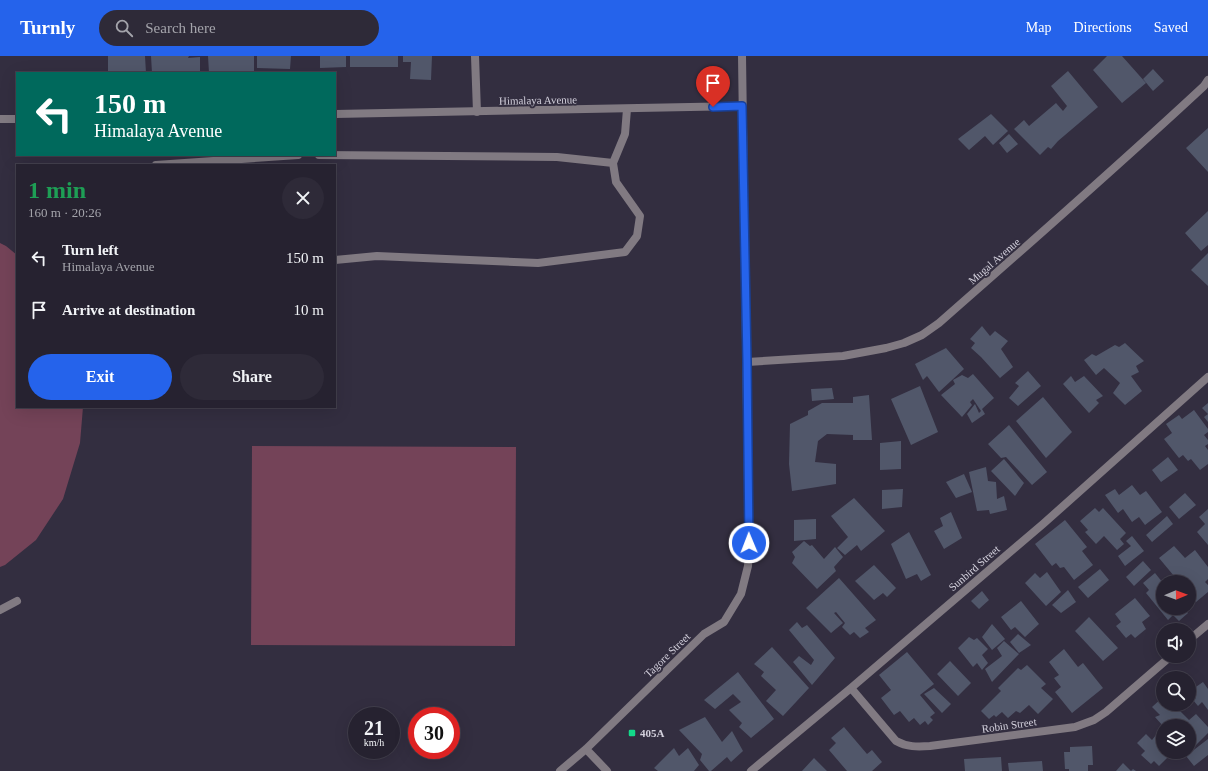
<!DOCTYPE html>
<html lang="en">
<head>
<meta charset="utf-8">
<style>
	body { margin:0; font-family:"Times New Roman",serif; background:#2e2a38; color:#f1f3f6; height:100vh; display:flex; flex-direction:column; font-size:15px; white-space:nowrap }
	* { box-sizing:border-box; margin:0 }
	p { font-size:13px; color:#a4a4ab }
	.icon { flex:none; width:22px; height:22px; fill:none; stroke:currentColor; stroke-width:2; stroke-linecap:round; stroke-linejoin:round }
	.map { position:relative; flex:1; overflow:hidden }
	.drawer { position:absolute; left:16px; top:108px; width:320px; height:244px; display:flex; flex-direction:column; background:#262230; border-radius:0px; box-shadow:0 4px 16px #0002,0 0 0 1px #423f4c }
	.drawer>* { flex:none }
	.banner { position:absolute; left:16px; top:16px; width:320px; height:84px; border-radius:0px; box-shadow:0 4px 16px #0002,0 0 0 1px #423f4c; background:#00695c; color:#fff; overflow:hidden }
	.needle { width:26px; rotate:89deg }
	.buttons { position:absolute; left:1156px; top:519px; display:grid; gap:8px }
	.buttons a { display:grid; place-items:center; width:40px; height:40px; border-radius:50%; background:#262230; box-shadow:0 4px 16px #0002,0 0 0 1px #423f4c; font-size:20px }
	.speed { position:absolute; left:348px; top:651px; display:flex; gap:8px; font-size:20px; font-weight:700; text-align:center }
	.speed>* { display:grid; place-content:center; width:52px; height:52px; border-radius:50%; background:#262230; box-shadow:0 4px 16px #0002,0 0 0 1px #423f4c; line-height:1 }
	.speed small { font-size:10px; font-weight:400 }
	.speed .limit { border:6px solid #d22; background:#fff; color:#111 }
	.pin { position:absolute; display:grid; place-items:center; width:34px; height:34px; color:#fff; margin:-41px -17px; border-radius:50% 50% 50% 0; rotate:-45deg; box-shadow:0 0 4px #0007 }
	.pin .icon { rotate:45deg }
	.me { position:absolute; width:44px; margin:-22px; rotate:359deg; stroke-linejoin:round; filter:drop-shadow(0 0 3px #0008) }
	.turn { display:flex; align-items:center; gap:14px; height:84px; padding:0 12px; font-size:18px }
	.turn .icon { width:52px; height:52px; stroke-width:2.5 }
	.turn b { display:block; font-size:28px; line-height:34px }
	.round { display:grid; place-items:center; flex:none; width:42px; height:42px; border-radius:21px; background:#2e2a38 }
	.headline { display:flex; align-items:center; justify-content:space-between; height:68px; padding:0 12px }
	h1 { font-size:24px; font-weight:700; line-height:30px; color:#1e9e55 }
	.primary-button { display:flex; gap:8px; margin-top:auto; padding:8px 12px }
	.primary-button a { flex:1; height:46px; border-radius:24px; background:#2563eb; color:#fff; font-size:16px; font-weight:700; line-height:46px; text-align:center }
	.primary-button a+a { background:#2e2a38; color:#f1f3f6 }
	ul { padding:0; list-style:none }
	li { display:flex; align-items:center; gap:12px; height:52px; padding:0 12px }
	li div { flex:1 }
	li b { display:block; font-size:15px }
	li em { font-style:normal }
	header { display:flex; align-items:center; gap:24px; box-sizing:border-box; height:56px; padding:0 20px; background:#2563eb; color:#fff }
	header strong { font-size:19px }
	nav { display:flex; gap:22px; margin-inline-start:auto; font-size:14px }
	.search { width:280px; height:36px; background:#2e2a38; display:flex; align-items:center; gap:10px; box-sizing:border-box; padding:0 14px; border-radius:22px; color:#a4a4ab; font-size:15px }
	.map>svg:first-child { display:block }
</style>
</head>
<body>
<header>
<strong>Turnly</strong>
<div class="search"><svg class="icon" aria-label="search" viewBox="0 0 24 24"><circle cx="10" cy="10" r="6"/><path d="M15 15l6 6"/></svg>Search here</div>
<nav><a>Map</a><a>Directions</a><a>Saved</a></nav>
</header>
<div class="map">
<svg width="1208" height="715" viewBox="0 0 1208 715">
	<rect width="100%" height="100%" fill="#332e40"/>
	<!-- green -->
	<path fill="#744358" d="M0 187 6 190 17 199V351H83L80 387 63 443 36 484 5 509 0 511Z
		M252 390 516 391 515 590 251 589Z"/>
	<!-- building -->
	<path fill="#51576a" d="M108 0H145L146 17H108Z
		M151 0H189L188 2 200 1V17H152Z
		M208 0H254V17H209Z
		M257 0H291L290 13 257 12Z
		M320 0H346V11L320 12Z
		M350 0H398V11H350Z
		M403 0H432L431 24 410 23 411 6H403Z
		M1107 0H1122L1146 27 1122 47 1093 14Z
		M1153 13 1164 25 1153 35 1143 23Z
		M1068 15 1098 51 1058 85 1051 93 1048 91 1040 99 1014 73 1024 64 1029 70 1056 47 1063 55 1067 50 1051 30Z
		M991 58 1008 75 993 89 985 80 969 94 958 83Z
		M1208 72V116L1186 92Z
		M1009 78 1018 88 1007 97 999 87Z
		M1208 155V189L1201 195 1185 177Z
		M1208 197V230L1191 214Z
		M982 270 990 280 995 275 1008 285 1001 293 1013 311 1000 322 981 301 971 292 975 287 970 283Z
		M1125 287 1144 305 1136 310 1139 316 1131 320 1142 335 1125 349 1113 337 1120 327 1104 312 1096 319 1084 304 1092 298 1096 300 1115 289 1119 291Z
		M946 292 964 313 939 336 927 320 923 324 915 308Z
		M1028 315 1041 330 1018 350 1009 342 1019 330 1015 327Z
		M973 318 994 342 982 353 985 358 972 367 967 358 975 348 979 357 981 355 973 343 970 346 972 349 962 361 941 339 955 328 953 324 962 319 968 322Z
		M1071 320 1075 326 1084 320 1103 340 1096 344 1099 347 1089 357 1063 328Z
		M920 330 938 376 911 389 891 343Z
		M832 332 834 343 812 345 811 333Z
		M869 339 872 384H853V379L827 378 818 385 815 406 836 408V428L792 435 789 408 790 368 808 359V355L822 347H853V341Z
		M1043 341 1072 376 1046 402 1016 365Z
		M1208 347V366L1204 361 1208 358 1202 352Z
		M1194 354 1208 373V376L1204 379 1208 384V388L1205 390 1208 394V408L1200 414 1191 403 1188 405 1183 399 1179 402 1164 383 1172 377 1166 368 1179 359 1182 363Z
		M1009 369 1047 416 1032 429 1006 401 1001 402 988 388Z
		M901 385V413L880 414V387Z
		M1168 401 1178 414 1161 426 1152 414Z
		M1004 403 1024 427 1015 440 991 415Z
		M986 411 988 425 996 426 997 443 1004 440 1007 454 990 458 989 454 977 455 969 416Z
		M964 418 972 436 956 442 946 426Z
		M1132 429 1140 439 1146 435 1162 456 1145 469 1139 461 1132 466 1123 453 1118 457 1105 439 1115 433 1119 439Z
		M903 433 902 451 882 453V434Z
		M1185 437 1196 449 1179 463 1169 451Z
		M854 442 885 475 861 495 857 489 845 499 837 492 848 481 831 460Z
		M1095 452 1099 456 1103 452 1126 477 1120 483 1124 488 1117 494 1104 480 1096 488 1085 476 1088 474 1080 465Z
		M1208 453V489L1197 476 1205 468 1199 461Z
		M951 456 962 482 944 493 934 475 943 470 940 462Z
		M1167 460 1173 468 1152 486 1146 479Z
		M816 463V483L794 485V464Z
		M1065 464 1087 491 1082 495 1093 509 1074 524 1064 511 1060 512 1056 507 1052 510 1035 488Z
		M909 476 931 519 921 525 917 518 906 523 891 488Z
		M1132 480 1144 495 1125 510 1118 500 1131 490 1126 485Z
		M804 485 810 490 812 489 824 503 835 491 843 501 834 511 836 515 817 533 792 507 795 501 792 496Z
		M1174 490 1185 502 1195 494 1208 511V523L1205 526 1208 529V536L1196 546 1189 538V526H1179L1159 502Z
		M1143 505 1151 514 1134 530 1126 521Z
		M874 509 896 532 887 541 883 537 874 544 855 525Z
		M1100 513 1109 524 1088 542 1078 531Z
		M1047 516 1061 536 1046 550 1025 527 1035 517 1040 522Z
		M1155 517 1163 527V552H1184L1188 557 1179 565 1173 559 1168 564 1146 537 1149 534 1143 527Z
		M839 522 876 564 865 572 869 576 860 582 854 576 850 579 842 571 845 567 836 556 834 557 843 567 831 577 806 552Z
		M1068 534 1076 546 1061 557 1052 549Z
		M982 535 989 544 979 553 971 545Z
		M1135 542 1150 560 1142 566 1146 573 1135 582 1131 578 1126 582 1116 570 1121 566 1115 558Z
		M1021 545 1039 568 1025 581 1015 571 1011 574 1001 561Z
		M1089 561 1118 592 1103 605 1075 575Z
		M797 566 802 572 807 569 835 602 812 629 793 606 799 600 811 609 814 604 789 574Z
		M992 568 1005 583 992 594 982 581Z
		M1018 578 1031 589 1019 597 1010 586Z
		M969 581 974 584 977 582 988 593 982 599 988 607 982 614 977 607 973 611 958 592Z
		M1004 585 1019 598 992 626 985 613 1002 600 997 592Z
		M772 591 809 632 783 660 766 645 776 634 761 620 764 616 754 608Z
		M1064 593 1078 611 1083 607 1103 632 1072 657 1055 636 1061 631 1054 622 1059 619 1049 606Z
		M907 596 934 628 920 639 935 657 930 661 933 664 928 669 925 665 920 669 914 662 909 666 900 655 894 659 881 642 891 634 879 619Z
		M950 605 971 627 958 640 937 618Z
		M1027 609 1046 628 1041 632 1053 643 1038 658 1029 649 1020 657 1016 655 1008 662 1002 656 996 661 994 659 989 663 981 655 1001 635 998 632 1018 612 1021 614Z
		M738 616 774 663 751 682 739 671 742 667 729 654 741 646 733 638 715 653 704 644Z
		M1203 626 1208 633V654L1202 646 1198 650 1193 644 1196 642 1190 635Z
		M934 632 951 648 942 657 924 638Z
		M1163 641V648H1173L1189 664 1196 658 1208 671V677L1189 696V670H1163L1155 661 1160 659 1152 651Z
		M705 661 722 686 732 675 743 695 731 706 727 701 711 715H709L700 704 702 698 679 674Z
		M844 671 867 698 872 694 882 706 872 715H847L829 694 836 687 831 682Z
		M1146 678 1152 684 1156 679 1163 686V696H1173L1159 710 1154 705 1151 708 1141 699 1145 695 1137 687Z
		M1208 683V699L1194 710 1186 700Z
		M1092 690 1093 709H1088V715H1069V713H1065L1064 696H1070V691Z
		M674 692 679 700 688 692 699 709 694 715H658L654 712Z
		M1001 701 1002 715H965L964 703Z
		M814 702 827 715H802Z
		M1042 705 1043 715H1009L1008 707Z
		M1123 707 1131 715 1133 713 1136 715H1116Z"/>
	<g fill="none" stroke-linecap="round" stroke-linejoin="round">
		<!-- lane -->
		<path stroke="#817a82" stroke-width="8" d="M319 99 557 101 613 107
			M156 109 298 99
			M335 204 377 200 538 207 625 196 637 180 640 160 616 126 613 107 625 78 627 53
			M0 554 17 545"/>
		<!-- street -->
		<path stroke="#817a82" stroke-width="8" d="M475 0 477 56
			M335 58 742 50
			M0 63H17
			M747 306 843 300 886 292 904 287 922 279 939 267C1028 189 1117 111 1204 30L1208 24
			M1189 584 1208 568
			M851 632 896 685C907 691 917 691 930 690L1075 671 1094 664 1106 656 1171 600
			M586 693 607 715
			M560 715 586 693 704 578 724 566 741 538 748 510 749 496 742 0
			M751 715 851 632 1043 468 1208 321"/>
	</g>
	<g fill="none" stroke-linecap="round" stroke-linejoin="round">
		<!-- route casing -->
		<g stroke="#184099" stroke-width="10">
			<path id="route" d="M713 51 742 50 747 306 749 487"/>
		</g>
		<!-- route -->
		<use href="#route" stroke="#2563eb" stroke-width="7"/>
	</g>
	<!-- markers -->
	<rect fill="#13d989" stroke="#332e40" stroke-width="1.5" x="628" y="673" width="8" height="8" rx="2"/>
	<g text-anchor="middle" stroke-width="4" stroke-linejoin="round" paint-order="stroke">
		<!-- street labels -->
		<g font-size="11" fill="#d3d0dc" stroke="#332e40">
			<text transform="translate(538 44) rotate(-1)" y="4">Himalaya Avenue</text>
			<text transform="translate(994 205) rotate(-41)" y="4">Mugal Avenue</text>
			<text transform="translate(974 512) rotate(-41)" y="4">Sunbird Street</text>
			<text transform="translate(667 599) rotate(-44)" y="4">Tagore Street</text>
			<text transform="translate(1009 669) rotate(-8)" y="4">Robin Street</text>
		</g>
		<!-- poi labels -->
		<g font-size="11" font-weight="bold" fill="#d3d0dc" stroke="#332e40" text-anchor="start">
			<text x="640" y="681">405A</text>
		</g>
	</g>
</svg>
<div class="buttons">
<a><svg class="needle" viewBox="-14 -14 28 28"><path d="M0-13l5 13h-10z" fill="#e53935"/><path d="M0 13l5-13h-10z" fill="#a4a4ab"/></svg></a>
<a><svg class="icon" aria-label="sound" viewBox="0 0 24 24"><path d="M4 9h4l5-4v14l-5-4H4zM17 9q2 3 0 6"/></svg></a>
<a><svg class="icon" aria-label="search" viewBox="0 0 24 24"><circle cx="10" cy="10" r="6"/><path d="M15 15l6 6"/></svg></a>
<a><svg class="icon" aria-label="layers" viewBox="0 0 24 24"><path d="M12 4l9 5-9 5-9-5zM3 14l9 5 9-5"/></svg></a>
</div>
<div class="speed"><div>21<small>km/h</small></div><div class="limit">30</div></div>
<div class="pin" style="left:713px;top:51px;background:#d93025"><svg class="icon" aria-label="arrive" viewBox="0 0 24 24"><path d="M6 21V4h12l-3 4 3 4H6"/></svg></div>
<svg class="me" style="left:749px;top:487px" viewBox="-20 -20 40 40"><circle r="17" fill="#2563eb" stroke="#fff" stroke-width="3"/><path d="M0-11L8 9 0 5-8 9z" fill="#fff"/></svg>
<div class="banner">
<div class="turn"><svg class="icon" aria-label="left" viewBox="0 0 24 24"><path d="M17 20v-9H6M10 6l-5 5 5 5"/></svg><div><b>150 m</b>Himalaya Avenue</div></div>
</div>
<section class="drawer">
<div class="headline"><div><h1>1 min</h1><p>160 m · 20:26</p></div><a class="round"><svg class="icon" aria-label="close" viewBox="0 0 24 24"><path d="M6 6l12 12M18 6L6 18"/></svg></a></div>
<ul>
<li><svg class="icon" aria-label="left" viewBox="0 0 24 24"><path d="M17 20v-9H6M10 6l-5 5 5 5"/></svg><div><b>Turn left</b><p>Himalaya Avenue</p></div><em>150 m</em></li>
<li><svg class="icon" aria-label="arrive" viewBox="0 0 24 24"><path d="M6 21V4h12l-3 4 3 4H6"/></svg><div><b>Arrive at destination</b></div><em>10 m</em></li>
</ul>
<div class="primary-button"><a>Exit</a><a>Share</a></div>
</section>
</div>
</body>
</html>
